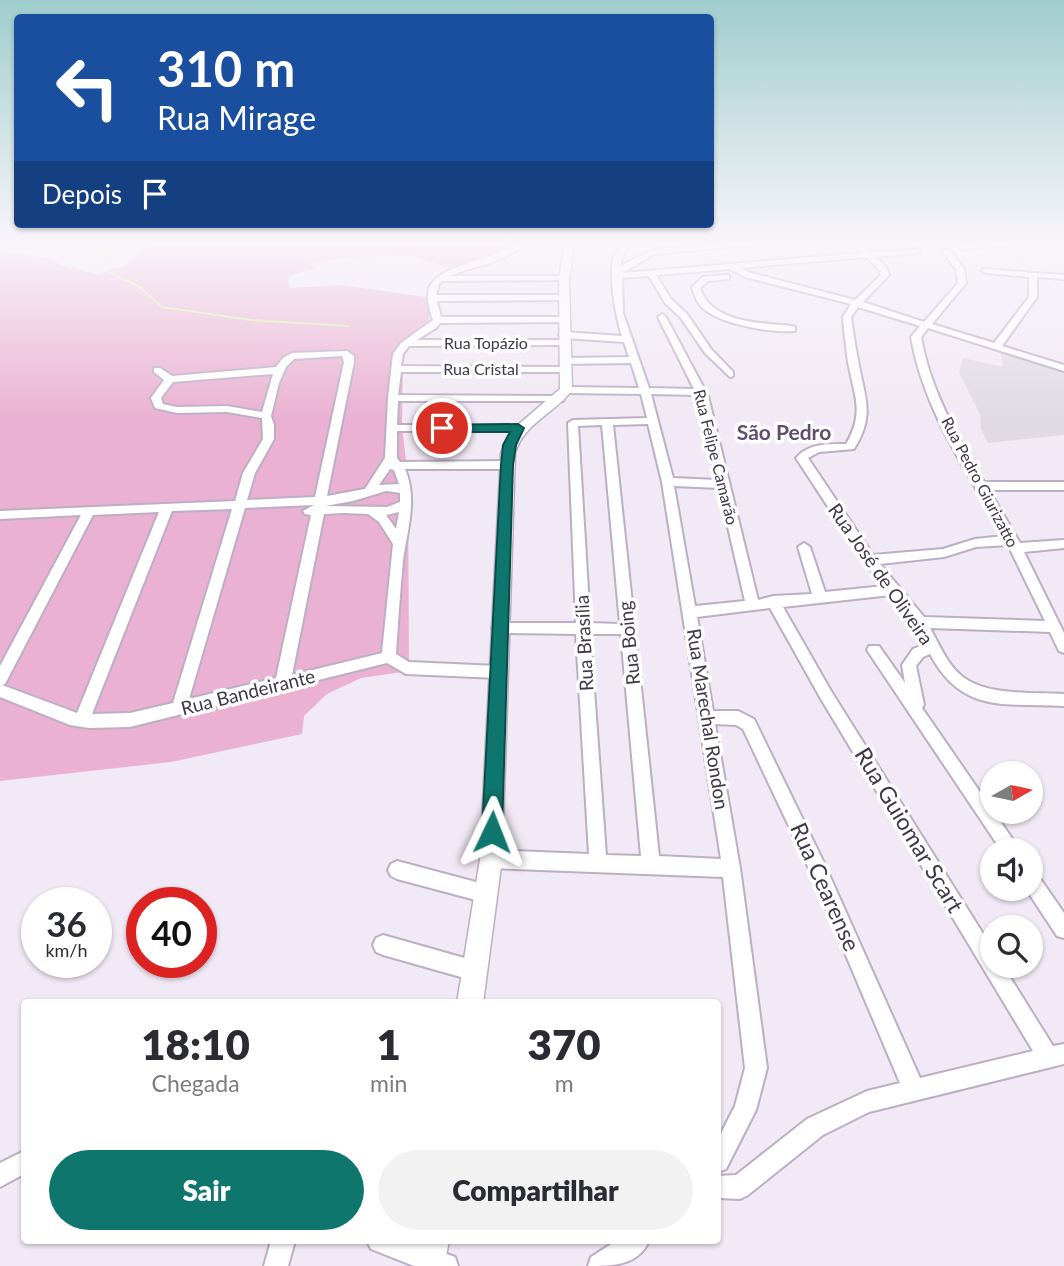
<!DOCTYPE html>
<html lang="pt">
<head>
<meta charset="utf-8">
<style>
	body { margin:0; font-family:Lato,sans-serif; background:#f2f2f3; color:#2b2b33; height:100vh; display:flex; flex-direction:column; font-size:26px; white-space:nowrap }
	* { box-sizing:border-box; margin:0 }
	p { font-size:23px; color:#7c7c81 }
	.icon { flex:none; width:38px; height:38px; fill:none; stroke:currentColor; stroke-width:2; stroke-linecap:round; stroke-linejoin:round }
	.map { position:relative; flex:1; overflow:hidden }
	.sheet { position:absolute; left:21px; top:999px; width:700px; height:245px; display:flex; flex-direction:column; background:#fff; border-radius:7px; box-shadow:0 2px 5px #0004 }
	.sheet>* { flex:none }
	.guide { position:absolute; left:14px; top:14px; width:700px; height:214px; border-radius:7px; box-shadow:0 2px 5px #0004; background:#1a4fa0; color:#fff; overflow:hidden }
	.needle { width:46px; rotate:81deg }
	.controls { position:absolute; left:980px; top:761px; display:grid; gap:14px }
	.controls a { display:grid; place-items:center; width:63px; height:63px; border-radius:50%; background:#fff; box-shadow:0 2px 5px #0004; font-size:35px }
	.speed { position:absolute; left:21px; top:887px; display:flex; gap:14px; font-size:35px; font-weight:700; text-align:center }
	.speed>* { display:grid; place-content:center; width:91px; height:91px; border-radius:50%; background:#fff; box-shadow:0 2px 5px #0004; line-height:1 }
	.speed small { font-size:18px; font-weight:400 }
	.speed .limit { border:10px solid #d22; background:#fff; color:#111 }
	.pin { position:absolute; display:grid; place-items:center; width:60px; height:60px; color:#fff; margin:-30px; border:4px solid #fff; border-radius:50%; box-shadow:0 2px 7px #0007 }
	.me { position:absolute; width:77px; margin:-38px; rotate:2deg; stroke-linejoin:round; filter:drop-shadow(0 0 5px #0008) }
	.turn { display:flex; align-items:center; gap:24px; height:147px; padding:0 28px; font-size:32px }
	.turn .icon { width:91px; height:91px; stroke-width:2.5 }
	.turn b { display:block; font-size:49px; line-height:60px }
	.then { display:flex; align-items:center; height:66px; padding:0 28px; background:#0003; gap:14px; font-size:26px }
	.eta { display:flex; justify-content:space-evenly; align-items:center; height:119px; text-align:center }
	.eta b { font-size:42px; font-weight:800; line-height:49px }
	.primary-button { display:flex; gap:14px; margin-top:auto; padding:14px 28px }
	.primary-button a { flex:1; height:80px; border-radius:42px; background:#0f766e; color:#fff; font-size:28px; font-weight:800; line-height:80px; text-align:center }
	.primary-button a+a { background:#f2f2f3; color:#2b2b33 }
	.map>svg:first-child { display:block }
</style>
</head>
<body>
<div class="map">
<svg width="1064" height="1266" viewBox="0 0 1064 1266">
	<rect width="100%" height="100%" fill="#f1e9f5"/>
	<!-- industrial -->
	<path fill="#e0dae4" d="M1000 351 1064 371V435L988 443 981 429 980 414 959 372 963 358 1003 367Z"/>
	<!-- green -->
	<path fill="#eab1d2" d="M154 242H514L501 254 448 268 410 255 351 257 307 264 313 265V269L290 275 288 280 290 288 342 285 426 297 429 310V325L403 352 402 426 408 478 409 671 361 678 327 694 304 716 302 734 171 762 0 781V251L48 258 61 265 100 275 112 268 123 267Z"/>
	<!-- water -->
	<path fill="#d4f2a5" d="M82 242H138C117 262 97 254 72 247Z"/>
	<g fill="none" stroke-linecap="round" stroke-linejoin="round">
		<!-- stream -->
		<path stroke="#d4f2a5" stroke-width="2" d="M1010 248 1035 274
			M111 251 113 255 108 266 109 272 138 286 162 307 251 320 348 326"/>
		<!-- minor casing -->
		<g stroke="#bcaec4" stroke-width="4">
			<path id="minor" d="M518 242H526C506 263 475 265 449 276H564L568 278 567 280 442 281 439 284 436 295H565L568 296V300L437 301 441 317H565L568 318V322L440 323 436 328 417 340H564L567 341V345L409 346 403 354 401 366 566 367 569 368V372H401L398 395 559 396 564 399 563 401H398L397 425H518L523 428 518 431H397V458L400 462 507 461 513 465 507 469H405C418 500 407 530 403 561 400 592 398 623 396 654L409 662 498 666 503 668 505 672 503 676 498 678 406 674 387 663 130 727 89 728 70 725 0 697V666L81 515 0 519V511L235 501 243 473 263 439 262 418 227 412 177 413 155 408 151 398 164 380 154 372V368H160L172 376 276 367 283 358 292 353 347 351 354 356V362L327 496 365 489 385 458 388 398 393 354 401 343 433 320C430 312 427 301 428 292 433 264 497 260 518 242ZM342 356 344 362 315 497 247 500 255 473 274 439V425L271 416 279 383 286 367 294 359ZM273 374 262 412 227 406 177 407 163 404 161 398 173 382ZM390 469 394 470 399 484 379 485ZM386 491 400 493V502L387 507 325 506 353 501ZM314 505 303 511 305 514 311 515 276 678 189 699 245 508ZM232 509 173 703 130 713 92 714 172 511ZM159 512 77 713 2 685 5 684 93 515ZM399 512 396 529 386 515ZM344 513 368 514 379 522 393 544 382 653 292 675 324 514Z
				M622 242H630L621 260V266L652 250 740 242H767L763 244 654 254 622 273 862 253 851 242H859L870 252 919 249 920 251 916 253 875 257 886 267 889 275 863 302 924 322 958 283 956 269 942 251 949 249 964 269 966 283 932 324 994 343 1029 297V277L986 273 982 271 983 269 1064 275V279L1037 277V297L1002 346 1064 365V371L928 328 921 337C930 390 958 437 984 482H1064V490H989L1020 543 1064 540V548L1024 552 1064 633V653L1059 651 1050 632 930 628C939 644 948 666 963 677 988 696 1033 692 1064 694V706C1004 703 962 714 930 654L923 657 916 666 924 705 922 708 1020 850H1001L867 650 869 646H879L905 683 902 665 913 649 925 644 915 626 891 595 783 607 831 691 992 948V966H1003L1053 1046 1064 1044V1064L869 1112 823 1135 748 1195 740 1199 718 1198V1176L736 1175 807 1119 867 1091 900 1083 812 875 743 729 736 725 715 724 740 868 767 1068 756 1110 726 1169 718 1172V1139L735 1106 745 1068 723 877 491 868 485 865 482 859 485 853 491 850 589 854 576 634 499 633 494 632 492 628 494 624 499 623H576L568 423 573 420 647 418 641 394 566 393 561 390 566 387 639 388 631 363 565 364 560 361 565 358 629 357 624 342 564 338 559 335 564 332 622 336C616 318 608 275 614 257 616 252 620 247 622 242ZM867 257 879 270 881 275 855 300 751 273 740 268ZM730 269 745 277 851 304 843 317C844 332 846 347 848 362 854 395 865 412 846 444 828 444 809 443 796 458L865 563 884 586 825 592 810 547 804 543 798 547 812 594 773 596 758 600 708 396 666 317 662 314 658 317 694 389 649 388 623 313 622 278 649 276 665 303 681 318 705 353 730 377 733 376V372L711 349 687 314 671 299 656 275ZM858 307 920 326 911 337C923 409 968 474 1004 536L975 539 943 549 873 555 808 458 819 452 854 449C876 414 864 397 858 360 855 346 853 331 851 317ZM651 394 697 395 717 480 673 478ZM648 424 662 482 721 859 659 856 613 425ZM602 425 620 624 590 623 578 426ZM674 486 719 488 745 601 695 606ZM1008 545 1045 621 924 617 880 564 944 557 976 547ZM770 608 821 699 1033 1051 920 1078 824 863 754 719 738 711H713L697 617ZM590 634H621L641 856 606 855Z
				M949 242H958L963 245 1032 242 1028 244 962 249Z
				M726 275H729V279L708 281 700 288C711 323 761 323 792 326L795 327V331C772 333 724 325 705 310 697 304 695 296 692 287L703 277Z
				M397 861 487 885 493 888 496 894 493 900 487 903 397 879 391 876 388 870 391 864Z
				M1031 871 1037 874 1064 913V938L1057 936 1026 889H1031Z
				M383 935 475 961 482 964 485 971 482 978 475 981 383 955 376 952 373 945 376 938Z
				M24 1151V1174L0 1187V1163Z
				M271 1241H295L288 1266H264Z
				M367 1241H411L455 1257 458 1266H414L371 1249Z
				M616 1241H649C638 1266 611 1266 588 1266L591 1257Z"/>
		</g>
		<!-- tertiary casing -->
		<g stroke="#bcaec4" stroke-width="3">
			<path id="tertiary" d="M565 242H575L569 278 572 390C554 414 524 423 515 453L502 859 483 1003H457L480 859 501 453 512 430 560 389 559 278Z
				M419 1241H449L444 1266H414Z"/>
		</g>
		<!-- secondary casing -->
		<g stroke="#cfa0e2" stroke-width="4">
			<path id="secondary" d="M1055 242H1064V248Z"/>
		</g>
		<!-- minor -->
		<use href="#minor" fill="#fff" fill-rule="evenodd"/>
		<!-- tertiary -->
		<use href="#tertiary" fill="#fff" fill-rule="evenodd"/>
		<!-- secondary -->
		<use href="#secondary" fill="#f1c9ff" fill-rule="evenodd"/>
	</g>
	<!-- sky -->
	<linearGradient id="sky" x2="0" y2="1"><stop stop-color="#a0cdcd"/><stop offset="0.58" stop-color="#f9f5fa"/><stop offset="1" stop-color="#f9f5fa" stop-opacity="0"/></linearGradient>
	<rect width="1064" height="419" fill="url(#sky)"/>
	<!-- route -->
	<path fill="#0f766e" stroke="#0a4d48" stroke-width="2" d="M518 424 524 428 516 445 513 465 502 832 499 839 492 842 485 839 482 832 501 465 503 445 510 432H442L436 428 442 425Z"/>
	<g text-anchor="middle" stroke-width="7" stroke-linejoin="round" paint-order="stroke">
		<!-- far-street labels -->
		<g font-size="16" fill="#413749" stroke="#fff">
			<text x="486" y="349">Rua Topázio</text>
			<text x="481" y="375">Rua Cristal</text>
			<text transform="translate(716 457) rotate(76)" y="6">Rua Felipe Camarão</text>
			<text transform="translate(980 482) rotate(62)" y="6">Rua Pedro Giurizatto</text>
		</g>
		<!-- street labels -->
		<g font-size="19" fill="#413749" stroke="#fff">
			<text transform="translate(881 574) rotate(55)" y="7">Rua José de Oliveira</text>
			<text transform="translate(584 643) rotate(-93)" y="7">Rua Brasília</text>
			<text transform="translate(629 643) rotate(-96)" y="7">Rua Boing</text>
			<text transform="translate(248 692) rotate(-14)" y="7">Rua Bandeirante</text>
			<text transform="translate(708 719) rotate(81)" y="7">Rua Marechal Rondon</text>
		</g>
		<!-- far-district labels -->
		<g font-size="21" font-weight="bold" fill="#5f4e6c" stroke="#fff">
			<text x="784" y="440">São Pedro</text>
		</g>
		<!-- near-street labels -->
		<g font-size="23" fill="#413749" stroke="#fff">
			<text transform="translate(909 830) rotate(59)" y="8">Rua Guiomar Scart</text>
			<text transform="translate(825 887) rotate(66)" y="8">Rua Cearense</text>
		</g>
	</g>
</svg>
<div class="controls">
<a><svg class="needle" viewBox="-14 -14 28 28"><path d="M0-13l5 13h-10z" fill="#e53935"/><path d="M0 13l5-13h-10z" fill="#7c7c81"/></svg></a>
<a><svg class="icon" aria-label="sound" viewBox="0 0 24 24"><path d="M4 9h4l5-4v14l-5-4H4zM17 9q2 3 0 6"/></svg></a>
<a><svg class="icon" aria-label="search" viewBox="0 0 24 24"><circle cx="10" cy="10" r="6"/><path d="M15 15l6 6"/></svg></a>
</div>
<div class="speed"><div>36<small>km/h</small></div><div class="limit">40</div></div>
<div class="pin" style="left:442px;top:428px;background:#d93025"><svg class="icon" aria-label="arrive" viewBox="0 0 24 24"><path d="M6 21V4h12l-3 4 3 4H6"/></svg></div>
<svg class="me" style="left:492px;top:832px" viewBox="-20 -20 40 40"><path d="M0-17L14 15 0 8-14 15z" fill="#0f766e" stroke="#fff" stroke-width="4"/></svg>
<div class="guide">
<div class="turn"><svg class="icon" aria-label="left" viewBox="0 0 24 24"><path d="M17 20v-9H6M10 6l-5 5 5 5"/></svg><div><b>310 m</b>Rua Mirage</div></div>
<div class="then">Depois<svg class="icon" aria-label="arrive" viewBox="0 0 24 24"><path d="M6 21V4h12l-3 4 3 4H6"/></svg></div>
</div>
<section class="sheet">
<div class="eta">
<div><b>18:10</b><p>Chegada</p></div>
<div><b>1</b><p>min</p></div>
<div><b>370</b><p>m</p></div>
</div>
<div class="primary-button"><a>Sair</a><a>Compartilhar</a></div>
</section>
</div>
</body>
</html>
